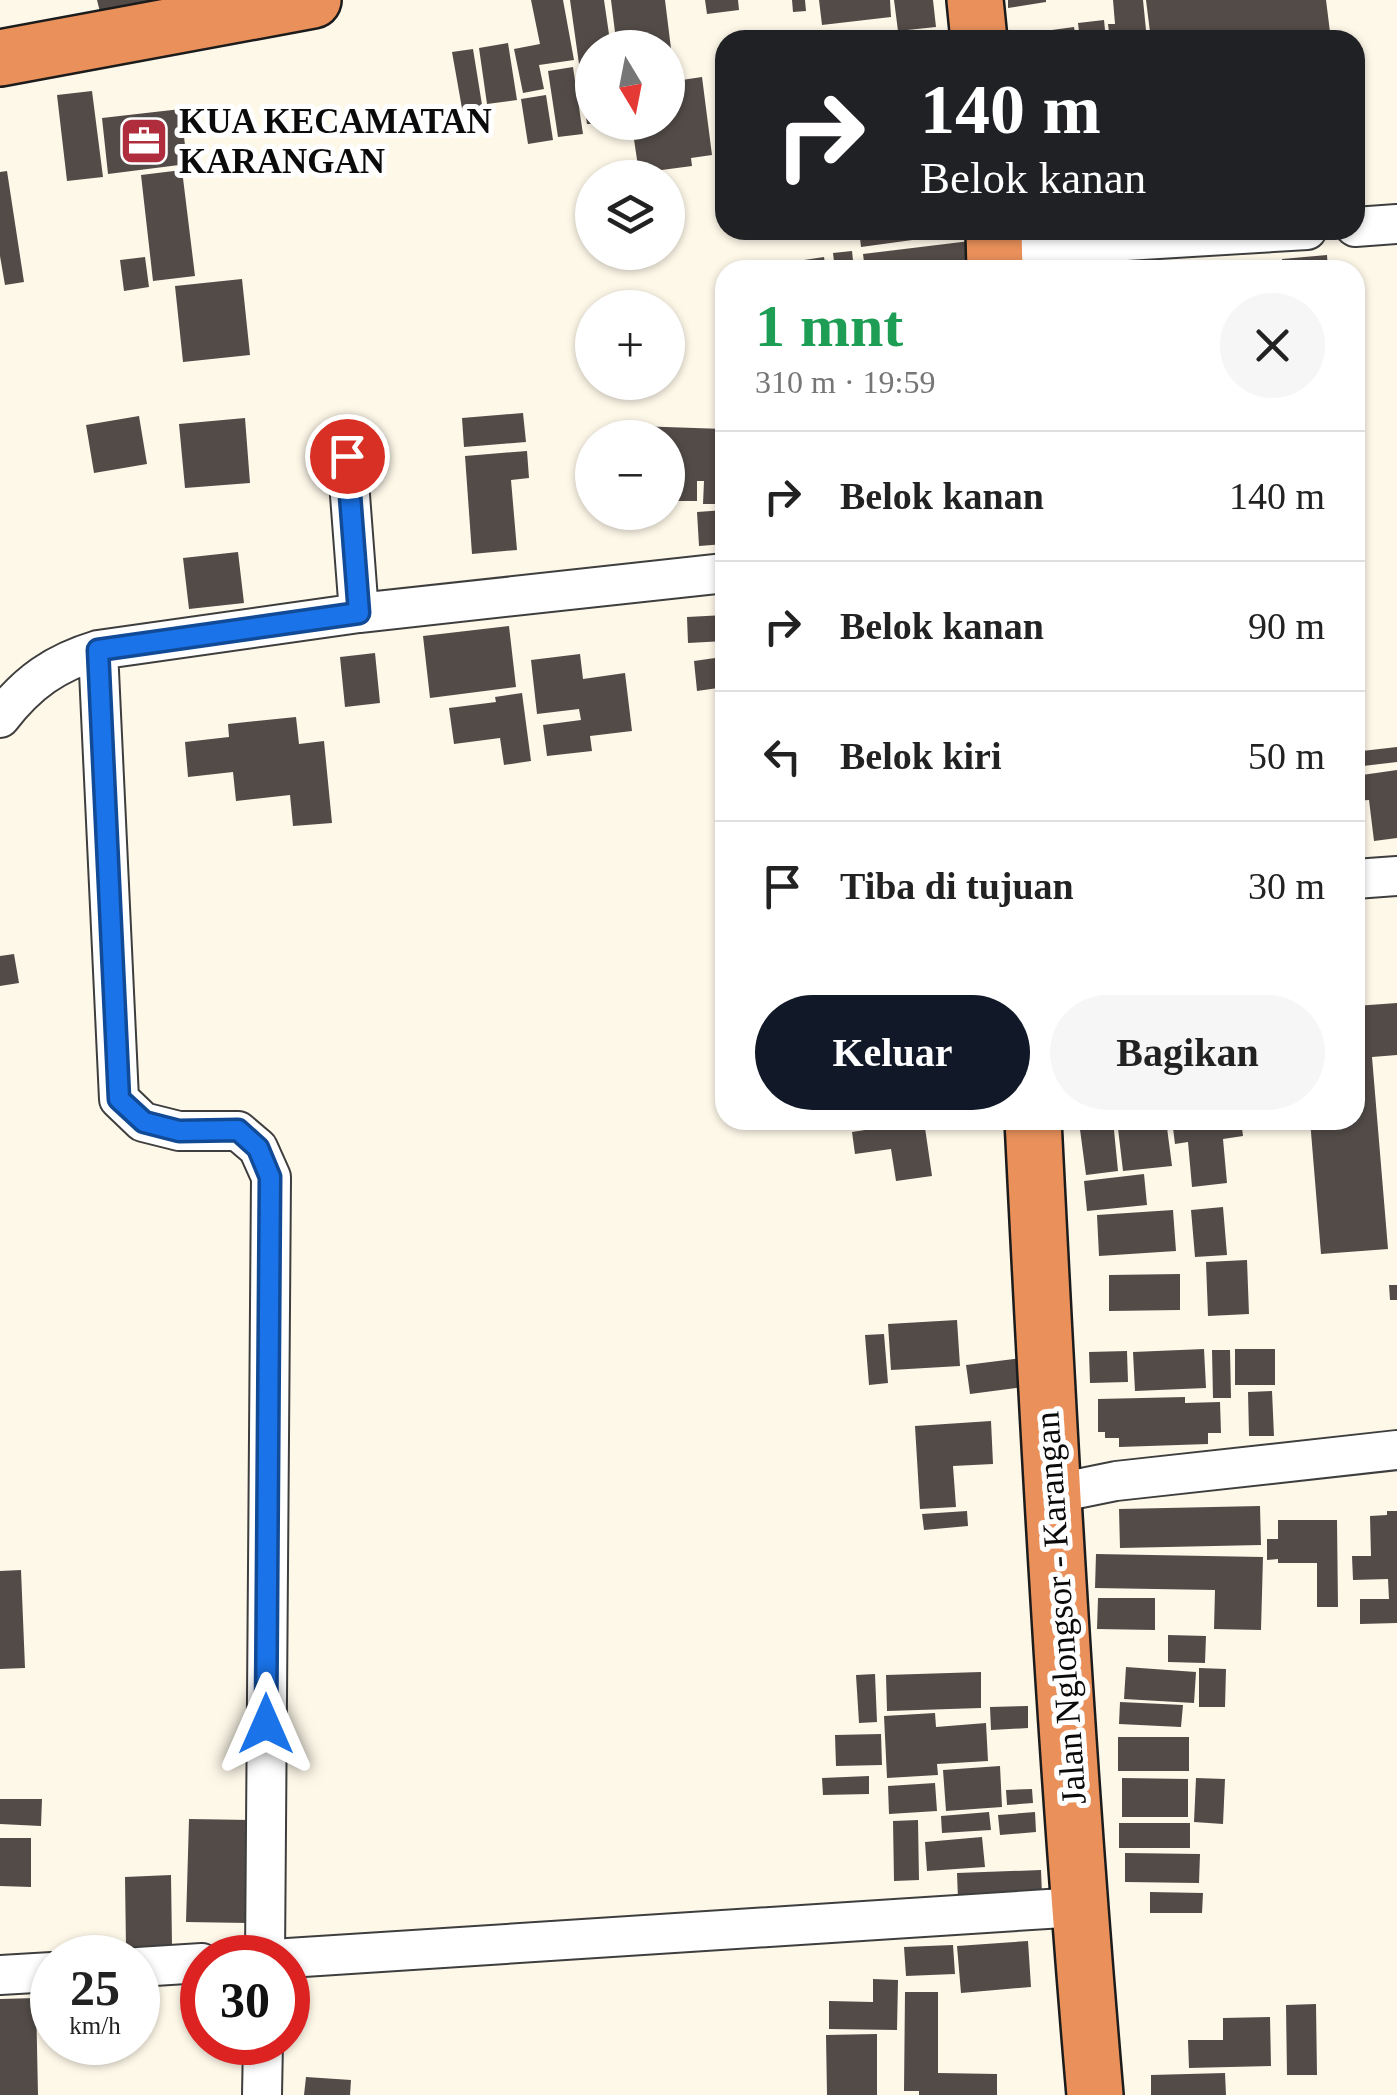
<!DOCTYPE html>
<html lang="id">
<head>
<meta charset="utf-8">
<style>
	body { margin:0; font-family:"Times New Roman",serif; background:#f6f6f6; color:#222; height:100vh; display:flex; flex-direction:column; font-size:38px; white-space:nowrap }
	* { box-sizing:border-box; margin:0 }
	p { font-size:32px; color:#767676 }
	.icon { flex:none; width:55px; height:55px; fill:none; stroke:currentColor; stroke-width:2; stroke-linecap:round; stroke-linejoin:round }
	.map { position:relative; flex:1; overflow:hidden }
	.details { position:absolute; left:715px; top:260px; width:650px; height:870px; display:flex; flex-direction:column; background:#fff; border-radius:30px; box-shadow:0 2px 8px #0004 }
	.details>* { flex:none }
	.banner { position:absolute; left:715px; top:30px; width:650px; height:210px; border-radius:30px; box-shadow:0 2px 8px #0004; background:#202124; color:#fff; overflow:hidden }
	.needle { width:65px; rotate:170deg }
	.buttons { position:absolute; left:575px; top:30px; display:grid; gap:20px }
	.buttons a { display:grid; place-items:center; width:110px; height:110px; border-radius:50%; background:#fff; box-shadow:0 2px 8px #0004; font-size:50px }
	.speed { position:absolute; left:30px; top:1935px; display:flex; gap:20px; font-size:50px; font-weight:700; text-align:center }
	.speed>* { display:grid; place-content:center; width:130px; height:130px; border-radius:50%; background:#fff; box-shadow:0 2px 8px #0004; line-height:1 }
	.speed small { font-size:25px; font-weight:400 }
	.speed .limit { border:15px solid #d22; background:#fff; color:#111 }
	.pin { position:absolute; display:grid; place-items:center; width:85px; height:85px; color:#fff; margin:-42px; border:5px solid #fff; border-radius:50%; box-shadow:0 2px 10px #0007 }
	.me { position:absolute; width:110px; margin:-55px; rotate:0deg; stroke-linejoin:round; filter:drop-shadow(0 0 8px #0008) }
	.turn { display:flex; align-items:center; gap:35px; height:210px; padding:0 40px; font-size:45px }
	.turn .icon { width:130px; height:130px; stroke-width:2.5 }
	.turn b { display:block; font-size:70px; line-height:85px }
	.round { display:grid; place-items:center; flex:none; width:105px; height:105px; border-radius:52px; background:#f6f6f6 }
	.overview { display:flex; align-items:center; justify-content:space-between; height:170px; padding:0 40px }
	h1 { font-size:60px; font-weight:600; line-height:75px; color:#1e9e55 }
	.button { display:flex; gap:20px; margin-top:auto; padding:20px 40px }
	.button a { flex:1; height:115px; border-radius:60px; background:#111827; color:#fff; font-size:40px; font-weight:600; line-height:115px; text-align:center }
	.button a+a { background:#f6f6f6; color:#222 }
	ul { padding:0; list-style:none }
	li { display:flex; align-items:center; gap:30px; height:130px; padding:0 40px; border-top:2px solid #e0e0e0 }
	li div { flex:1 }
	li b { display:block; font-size:38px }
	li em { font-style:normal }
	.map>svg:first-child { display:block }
</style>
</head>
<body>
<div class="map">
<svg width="1397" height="2095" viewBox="0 0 1397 2095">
	<rect width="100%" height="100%" fill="#fef8e9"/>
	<!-- building -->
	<path fill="#524b48" d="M97 0H155V2L100 12Z
		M531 0H563L574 60 539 65 544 89 523 93 514 49 540 44Z
		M570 0H604L611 48H592V70L580 71Z
		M611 0H665L675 81 702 77 712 155 691 158 692 166 639 173 632 126 668 122V48H617Z
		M705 0H738L739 10 707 14Z
		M792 0H805L806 11 793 12Z
		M819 0H890L891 17 822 25Z
		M894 0H933L936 27 898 31Z
		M1008 0H1046V2L1008 8Z
		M1113 0H1143L1147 40H1110L1108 24H1115Z
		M1146 0H1326L1331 40H1151Z
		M1104 20 1106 40H1080L1078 23Z
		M1074 27 1076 40H1053L1052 30Z
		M508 43 517 100 487 104 479 48Z
		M473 49 483 111 463 114 452 52Z
		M573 67 583 134 558 137 548 71Z
		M592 80V124H587L581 81Z
		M92 91 103 177 67 181 57 95Z
		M546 95 553 140 528 144 521 99Z
		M181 109 187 164 108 174 102 118Z
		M182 170 195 276 153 281 141 175Z
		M7 171 24 282 5 285 0 256V172Z
		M859 230H971V232L861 247Z
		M970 241 973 264 945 268 946 270H865L863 254Z
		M1125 242 1129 270H1025L1023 256Z
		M852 251 854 270H835L833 253Z
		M1327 255 1328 270H1283L1282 259Z
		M145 257 149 287 124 291 120 260Z
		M824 257 826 270H805L804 260Z
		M242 279 250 355 183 362 175 286Z
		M523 413 526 442 464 447 462 418Z
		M139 416 147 464 94 473 86 425Z
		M245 418 250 483 185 488 179 424Z
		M607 425 724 429 725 504H703L704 481H697V501H668V438H607Z
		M527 451 529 478 511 480 517 550 472 554 465 456Z
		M725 510V544L699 546 697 512Z
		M238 552 244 603 189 609 183 558Z
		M725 615V641L688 643 687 617Z
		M509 626 516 687 430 698 423 636Z
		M375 653 380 703 345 707 340 657Z
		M580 654 583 679 625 673 632 731 590 736 592 751 547 756 543 725 581 720 579 709 537 714 531 660Z
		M722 657 725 687 697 691 694 661Z
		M522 693 531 761 504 765 500 738 454 744 449 708 496 702 495 697Z
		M296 717 299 744 324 741 332 823 293 826 290 795 236 801 233 772 188 777 185 742 229 737 228 724Z
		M1397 747V762L1363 766 1362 751Z
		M1397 770V838L1374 841 1369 800 1355 801V776Z
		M14 954 19 983 0 986V956Z
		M1397 1003V1055L1372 1057 1388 1249 1321 1254 1310 1120H1355V1006Z
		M1094 1120H1113L1118 1171 1086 1175 1079 1122Z
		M1117 1120H1166L1172 1166 1123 1171Z
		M1172 1120H1241L1243 1136 1223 1139 1227 1183 1192 1187 1188 1142 1175 1144Z
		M924 1121 932 1176 896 1181 891 1149 855 1154 852 1132Z
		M1144 1174 1147 1205 1087 1211 1084 1181Z
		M1223 1207 1227 1255 1195 1257 1191 1210Z
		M1173 1210 1176 1251 1099 1256 1097 1215Z
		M1247 1260 1249 1314 1208 1316 1206 1262Z
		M1180 1274V1310L1109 1311V1275Z
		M1389 1285H1397V1300H1390Z
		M957 1320 960 1366 891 1370 888 1324Z
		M884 1334 888 1383 869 1385 865 1335Z
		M1204 1349 1206 1388 1135 1391 1133 1352Z
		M1235 1349H1275V1385H1235Z
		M1212 1350H1230L1231 1398H1213Z
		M1127 1351 1128 1382 1090 1383 1089 1352Z
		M1021 1358 1024 1387 970 1394 966 1365Z
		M1272 1391 1274 1436H1249L1248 1392Z
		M1185 1397V1403L1220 1402 1221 1433H1208V1444L1119 1447V1438H1105V1432H1098V1399Z
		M991 1421 993 1464 953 1466 956 1507 920 1509 915 1426Z
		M1260 1506 1261 1545 1120 1548 1119 1509Z
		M967 1511 968 1526 924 1530 922 1514Z
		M1387 1511H1397V1623L1360 1624V1599H1389L1388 1579 1353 1580 1352 1556H1371L1370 1516 1387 1515Z
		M1278 1520H1337L1338 1607H1317V1563H1278V1559L1267 1560V1539H1278Z
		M1096 1554 1263 1557 1261 1630 1214 1629 1215 1590 1095 1588Z
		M21 1570 25 1668 0 1669V1571Z
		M1098 1598H1155V1630L1097 1629Z
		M1168 1635 1206 1636 1205 1663 1168 1662Z
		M1126 1667 1196 1672 1194 1703 1124 1699Z
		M1199 1668 1226 1669 1225 1707H1199Z
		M981 1672V1708L887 1711 886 1675Z
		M875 1674 877 1722 859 1723 856 1675Z
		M1120 1702 1183 1705 1181 1727 1119 1724Z
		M1028 1706V1728L991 1730 990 1707Z
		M935 1713 936 1727 986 1723 988 1761 937 1764 938 1775 887 1778 884 1716Z
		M881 1734 882 1765 836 1766 835 1735Z
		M1118 1737H1189V1771H1118Z
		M1000 1766 1002 1807 946 1811 943 1770Z
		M869 1776V1794L823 1795 822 1778Z
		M1122 1778 1188 1779V1817H1122Z
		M1196 1778 1225 1779 1223 1824 1194 1822Z
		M935 1783 937 1811 889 1814 888 1786Z
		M1032 1789 1033 1803 1007 1805 1006 1790Z
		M0 1799H42L41 1826 0 1824Z
		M989 1812 991 1830 942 1833 941 1816Z
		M1035 1812 1036 1832 1000 1835 998 1815Z
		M189 1819 251 1820 248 1923 186 1922Z
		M918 1820 919 1880 894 1881 893 1821Z
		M1119 1823H1190V1848H1119Z
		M982 1837 985 1867 927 1871 925 1842Z
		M0 1838H31V1887L0 1886Z
		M1125 1853 1200 1854 1199 1883 1125 1882Z
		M1041 1870 1042 1895 958 1899 957 1873Z
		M171 1875 172 1946 126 1948 125 1877Z
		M1150 1892 1203 1893 1202 1913H1150Z
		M1028 1941 1031 1987 961 1993 957 1946Z
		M953 1945 955 1974 906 1976 904 1947Z
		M873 1979 898 1980 897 2030 829 2029V2001L873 2002Z
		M905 1992H938V2073L997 2074V2095H919V2091H904Z
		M36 1998 38 2095H0V1999Z
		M1316 2004 1317 2075H1287L1286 2005Z
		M1270 2017 1271 2066 1189 2068 1188 2040H1223V2018Z
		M877 2034V2095H827L826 2035Z
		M1225 2073 1226 2095H1151V2075Z
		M306 2077 351 2080 350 2095H304Z"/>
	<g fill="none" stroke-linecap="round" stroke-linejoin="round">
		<!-- street casing -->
		<g stroke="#3e3e3e" stroke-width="42">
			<path id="street" d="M1355 227 1397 224
				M995 249 1307 230
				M347 456 359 613
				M98 650 119 1099 143 1122 179 1131H238L258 1148 271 1177 265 1958
				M0 718C28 682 55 663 98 650L359 613 725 573
				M1355 879 1397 876
				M1052 1494 1116 1481 1397 1450
				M288 1958 1079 1907
				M138 1967 202 1963
				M0 1975 52 1972
				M262 2095 263 2042"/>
		</g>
		<!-- highway casing -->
		<g stroke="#1c1c1c" stroke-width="60">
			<path id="highway" d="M975 0 979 40
				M0 58 313 0
				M994 230 995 270
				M1033 1120C1049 1445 1067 1770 1095 2095"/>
		</g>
		<!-- street -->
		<use href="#street" stroke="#fff" stroke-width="38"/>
		<!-- highway -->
		<use href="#highway" stroke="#ea915b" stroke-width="55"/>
	</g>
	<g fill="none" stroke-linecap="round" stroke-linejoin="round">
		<!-- route casing -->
		<g stroke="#114b97" stroke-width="25">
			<path id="route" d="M266 1724 270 1177 258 1148 238 1130 179 1131 144 1122 119 1099 98 650 359 613 347 456"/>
		</g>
		<!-- route -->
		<use href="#route" stroke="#1a73e8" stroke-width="18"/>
	</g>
	<!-- icons -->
	<defs>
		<g id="office-square" transform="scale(2.5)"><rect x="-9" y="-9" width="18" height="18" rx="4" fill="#b02d3e" stroke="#fff"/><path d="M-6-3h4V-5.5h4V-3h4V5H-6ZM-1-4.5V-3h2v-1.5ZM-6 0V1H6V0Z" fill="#fff"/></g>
	</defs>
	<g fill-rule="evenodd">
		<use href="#office-square" x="144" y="141"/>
	</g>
	<g text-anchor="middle" stroke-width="10" stroke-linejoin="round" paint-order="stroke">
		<!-- poi labels -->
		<g font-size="35" font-weight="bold" fill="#0b0b0b" stroke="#fff" text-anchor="start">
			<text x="179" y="133">KUA KECAMATAN<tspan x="179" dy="40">KARANGAN</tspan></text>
		</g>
		<!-- street labels -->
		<g font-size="35" fill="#0b0b0b" stroke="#fff">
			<text transform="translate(1060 1608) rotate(-94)" y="12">Jalan Nglongsor - Karangan</text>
		</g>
	</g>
</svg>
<div class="buttons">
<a><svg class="needle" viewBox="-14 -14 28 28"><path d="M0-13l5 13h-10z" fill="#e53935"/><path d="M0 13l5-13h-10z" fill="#767676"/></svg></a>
<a><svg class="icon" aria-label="layers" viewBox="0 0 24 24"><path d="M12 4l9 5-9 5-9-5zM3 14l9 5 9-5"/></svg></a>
<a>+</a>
<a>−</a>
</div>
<div class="speed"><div>25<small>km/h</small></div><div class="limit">30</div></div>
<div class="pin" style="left:347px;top:456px;background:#d93025"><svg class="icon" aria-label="arrive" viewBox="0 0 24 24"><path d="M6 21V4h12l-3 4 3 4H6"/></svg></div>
<svg class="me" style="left:266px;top:1724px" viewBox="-20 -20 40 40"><path d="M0-17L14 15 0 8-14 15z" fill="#1a73e8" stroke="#fff" stroke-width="4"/></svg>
<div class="banner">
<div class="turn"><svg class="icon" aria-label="right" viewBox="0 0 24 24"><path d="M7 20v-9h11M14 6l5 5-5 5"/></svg><div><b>140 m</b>Belok kanan</div></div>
</div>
<section class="details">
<div class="overview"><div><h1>1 mnt</h1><p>310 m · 19:59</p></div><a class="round"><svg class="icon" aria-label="close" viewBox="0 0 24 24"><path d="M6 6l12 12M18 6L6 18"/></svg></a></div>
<ul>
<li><svg class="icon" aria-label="right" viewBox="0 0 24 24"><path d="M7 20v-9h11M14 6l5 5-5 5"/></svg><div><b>Belok kanan</b></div><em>140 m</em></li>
<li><svg class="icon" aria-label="right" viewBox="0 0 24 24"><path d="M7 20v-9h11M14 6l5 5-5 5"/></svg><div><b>Belok kanan</b></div><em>90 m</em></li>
<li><svg class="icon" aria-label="left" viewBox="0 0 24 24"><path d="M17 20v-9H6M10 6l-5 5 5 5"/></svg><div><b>Belok kiri</b></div><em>50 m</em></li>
<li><svg class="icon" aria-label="arrive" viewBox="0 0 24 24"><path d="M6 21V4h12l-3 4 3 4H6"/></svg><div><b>Tiba di tujuan</b></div><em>30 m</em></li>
</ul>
<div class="button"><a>Keluar</a><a>Bagikan</a></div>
</section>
</div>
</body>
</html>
